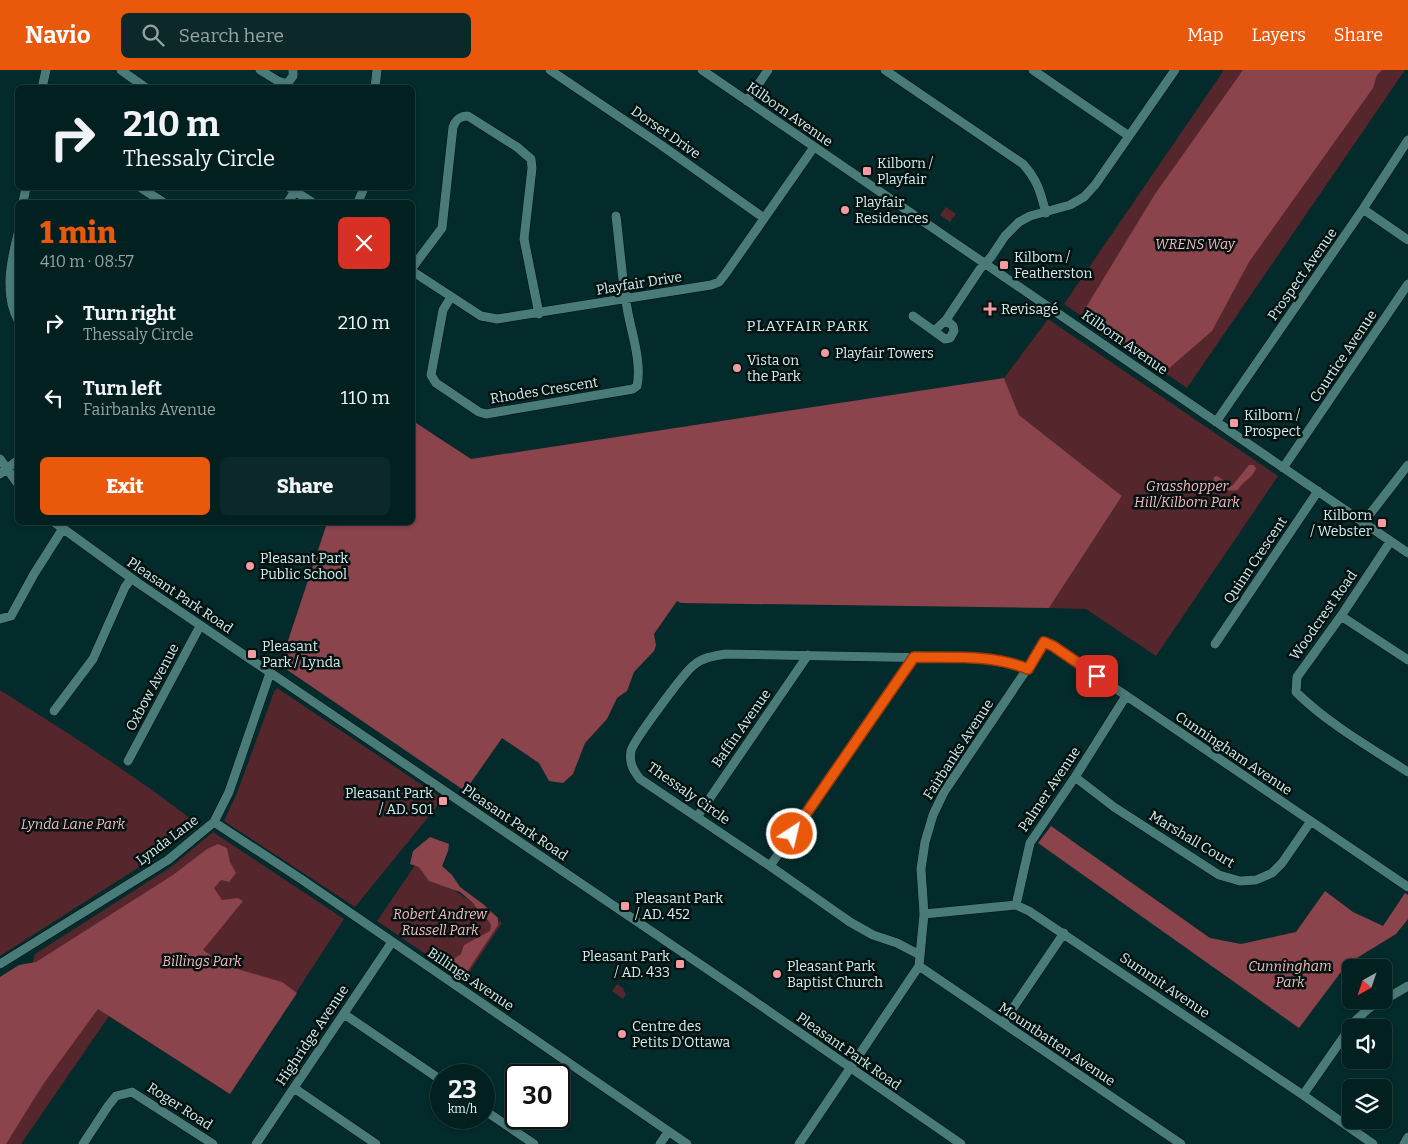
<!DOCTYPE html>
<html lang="en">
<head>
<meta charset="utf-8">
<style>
	body { margin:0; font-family:Bitter,serif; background:#0c2829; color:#f1f3f6; height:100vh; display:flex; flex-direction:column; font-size:19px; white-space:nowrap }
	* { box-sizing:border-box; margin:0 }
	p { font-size:16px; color:#96a3a5 }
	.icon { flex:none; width:28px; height:28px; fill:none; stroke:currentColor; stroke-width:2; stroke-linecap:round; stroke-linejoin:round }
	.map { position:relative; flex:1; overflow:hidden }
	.drawer { position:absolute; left:15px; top:130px; width:400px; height:325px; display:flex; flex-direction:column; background:#022020; border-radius:8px; box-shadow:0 1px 4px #0004,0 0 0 1px #233e3e }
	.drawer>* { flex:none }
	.guide { position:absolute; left:15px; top:15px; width:400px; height:105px; border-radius:8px; box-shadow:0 1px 4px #0004,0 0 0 1px #233e3e; background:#022020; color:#f1f3f6; overflow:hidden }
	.needle { width:32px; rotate:220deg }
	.fabs { position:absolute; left:1342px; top:889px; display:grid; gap:10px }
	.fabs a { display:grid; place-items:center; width:50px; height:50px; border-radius:8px; background:#022020; box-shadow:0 1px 4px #0004,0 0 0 1px #233e3e; font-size:25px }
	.speed { position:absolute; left:430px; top:994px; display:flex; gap:10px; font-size:25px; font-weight:700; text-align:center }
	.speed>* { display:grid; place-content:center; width:65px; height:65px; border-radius:50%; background:#022020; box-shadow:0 1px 4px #0004,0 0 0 1px #233e3e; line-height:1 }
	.speed small { font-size:12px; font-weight:400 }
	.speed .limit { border:2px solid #111; border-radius:8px; background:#fff; color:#111 }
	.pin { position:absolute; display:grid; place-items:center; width:42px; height:42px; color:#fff; margin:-21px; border-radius:10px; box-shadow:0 2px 8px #0006 }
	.me { position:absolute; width:55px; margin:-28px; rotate:35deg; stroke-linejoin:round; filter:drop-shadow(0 0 4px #0008) }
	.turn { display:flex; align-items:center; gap:18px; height:105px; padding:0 25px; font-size:22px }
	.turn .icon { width:65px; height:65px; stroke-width:2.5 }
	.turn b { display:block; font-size:35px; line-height:42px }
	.round { display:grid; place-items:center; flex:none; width:52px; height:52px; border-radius:8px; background:#0c2829 }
	.headline { display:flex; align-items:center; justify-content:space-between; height:85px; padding:0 25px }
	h1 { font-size:30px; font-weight:800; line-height:38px; color:#ea580c }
	.primary-button { display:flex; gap:10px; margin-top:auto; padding:10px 25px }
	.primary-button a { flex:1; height:58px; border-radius:8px; background:#ea580c; color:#fff; font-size:20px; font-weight:800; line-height:58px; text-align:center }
	.primary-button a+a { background:#0c2829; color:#f1f3f6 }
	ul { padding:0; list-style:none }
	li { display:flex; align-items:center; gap:15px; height:75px; padding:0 25px }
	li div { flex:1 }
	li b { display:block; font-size:19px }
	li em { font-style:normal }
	header { display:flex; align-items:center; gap:30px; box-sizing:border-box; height:70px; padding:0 25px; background:#ea580c; color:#fff }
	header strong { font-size:24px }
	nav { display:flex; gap:28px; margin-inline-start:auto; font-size:18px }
	.search { width:350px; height:45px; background:#0c2829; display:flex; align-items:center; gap:12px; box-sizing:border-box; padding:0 18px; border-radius:8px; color:#96a3a5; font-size:19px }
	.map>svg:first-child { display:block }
</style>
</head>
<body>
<header>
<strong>Navio</strong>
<div class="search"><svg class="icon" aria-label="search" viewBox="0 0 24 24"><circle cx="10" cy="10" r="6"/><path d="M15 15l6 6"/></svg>Search here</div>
<nav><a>Map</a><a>Layers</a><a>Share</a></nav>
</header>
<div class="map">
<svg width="1408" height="1074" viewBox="0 0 1408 1074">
	<rect width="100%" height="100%" fill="#032b2b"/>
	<!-- green -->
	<path fill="#55262c" d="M1224 0H1405L1187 318 1064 234Z
		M946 137 956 144 950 152 940 145Z
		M1048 249 1278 406 1156 586 1086 539 1049 538 1122 426 1019 345 1004 308Z
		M277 618 443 729 355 837 224 751 237 723 274 622Z
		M0 620C66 662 133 704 195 752L144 794 0 886Z
		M213 762 344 849 230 1024 109 946 21 1074H0V909L32 895 35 884 171 797Z
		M416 794 502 853 464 910 377 851Z
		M617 914 623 918 626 925 623 929 612 921Z"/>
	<!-- forest -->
	<path fill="#8b434c" d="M1243 0H1382L1377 5 1373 18 1249 192 1212 261 1166 301 1161 302 1134 278 1085 244V239L1155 124Z
		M1004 308 1019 345 1122 426 1049 538 681 533 677 531 654 564 656 575 654 581 634 602 627 621 617 628 607 649 585 673 573 704 563 713 549 711 539 693 502 668 465 721 280 595 327 453 412 452 413 351 471 389Z
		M1249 395H1254L1256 399C1250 411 1243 410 1238 420 1229 422 1219 419 1213 412L1214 407 1217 406 1232 416Z
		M1051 756 1210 868 1241 874 1296 862 1325 821 1353 842 1383 856 1405 823 1408 825V849L1396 864 1347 894 1299 958 1038 773Z
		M430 767 449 774 448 781 442 796 452 805 460 817 483 834 498 848V855L467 902 461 905 452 897V890L461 884 464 875 490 861 491 855 488 850 483 847 473 833 460 822 429 811 419 797 410 794 413 781Z
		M218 774 227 778 230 792 236 803 229 812 221 810 214 818 222 830 238 828 243 831 203 880 227 896 282 912 297 923 230 1024 98 939 44 1013 6 1074H0V907L19 895 36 892 173 805 207 779Z"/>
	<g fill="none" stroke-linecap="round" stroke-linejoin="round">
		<!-- minor casing -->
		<g stroke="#001212" stroke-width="10">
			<path id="minor" d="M121 0 146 18
				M260 0 278 11 287 14 293 6V0
				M550 0 661 75 764 148
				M702 0 1408 483
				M885 0 1023 94C1038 111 1040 121 1046 143
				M1033 0 1129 66
				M42 18 46 0
				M375 18 377 0
				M747 31 768 0
				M141 118 163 132
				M290 118 312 132
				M23 132 26 118
				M288 132 295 121
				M358 132 364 118
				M1363 139 1408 170
				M18 164C11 191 4 224 18 250
				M412 198 442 158 453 57C456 49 460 46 468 46L517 77 531 89 532 98 524 169 539 244
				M412 201 481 246 497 249 711 215 719 212 726 203 814 77
				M451 227 443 240 431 305 436 313 479 342 486 344 633 319 637 316C642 294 632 264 628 243 622 211 620 178 616 146
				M913 246 945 269 950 268 954 261 953 256 946 250
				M934 261 946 250 980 199 991 187 1005 166 1019 152 1030 146 1070 135 1084 127 1095 115 1175 0
				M1216 352 1363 139 1408 70
				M0 389 18 414
				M1283 398 1408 214
				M0 404 18 390
				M54 452 138 513 741 922 961 1074
				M1363 453 1408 395
				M1390 472 1341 546 1297 607 1296 622C1327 653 1371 678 1408 702
				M1341 546 1408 590
				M0 549 11 546 34 504 62 460
				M1215 574 1318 421
				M54 641 93 589 125 517 131 509
				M128 691 200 556
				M1075 707 1114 737 1219 805 1240 811 1256 810 1272 803 1282 793 1311 751
				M697 747 808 585
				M214 752 301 809 687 1074
				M770 796 914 587
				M1016 835 1030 773 1075 707 1126 626
				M924 844 1016 835 1029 841 1303 1025 1373 1074
				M920 885 897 873 873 865 850 852 770 796 640 709C633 700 629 693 631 681 632 673 685 601 694 595 703 587 715 586 726 584L991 589 1014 594 1027 599
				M0 894 168 790 214 752 229 722 270 603
				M919 896 1181 1074
				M1384 930 1408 916
				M344 944 441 1010
				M1003 953 1064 863
				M294 1018 376 1074
				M1303 1025 1354 952 1368 939 1383 930
				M484 1040 534 1074
				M83 1074 108 1036 116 1026 132 1022 213 1074
				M256 1074 392 872
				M660 1074 668 1062
				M799 1074 919 896 924 844 921 799 925 772 933 745 944 722 1027 599 1044 572 1053 576 1408 817
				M1404 1074 1408 1067"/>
		</g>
		<!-- minor -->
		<use href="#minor" stroke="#497b79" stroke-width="9"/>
	</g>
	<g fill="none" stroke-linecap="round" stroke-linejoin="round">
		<!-- route casing -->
		<g stroke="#983908" stroke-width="12">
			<path id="route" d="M792 764 914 587C952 588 992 584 1028 599L1044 572 1053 576 1097 606"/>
		</g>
		<!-- route -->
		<use href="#route" stroke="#ea580c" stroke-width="9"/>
	</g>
	<!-- markers -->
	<g fill="#f49aa2" stroke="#011211" stroke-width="2">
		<rect x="862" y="96" width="10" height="10" rx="2.5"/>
		<circle cx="845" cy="140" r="5"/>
		<rect x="999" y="190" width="10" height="10" rx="2.5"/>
		<path d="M987.5 231.5h5v5h5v5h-5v5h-5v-5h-5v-5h5z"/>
		<circle cx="825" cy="283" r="5"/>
		<circle cx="737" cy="298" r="5"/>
		<rect x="1229" y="348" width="10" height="10" rx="2.5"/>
		<rect x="1377" y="448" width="10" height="10" rx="2.5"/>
		<circle cx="250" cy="496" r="5"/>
		<rect x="247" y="579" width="10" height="10" rx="2.5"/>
		<rect x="438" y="726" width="10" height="10" rx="2.5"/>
		<rect x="620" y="831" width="10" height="10" rx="2.5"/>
		<rect x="675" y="889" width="10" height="10" rx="2.5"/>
		<circle cx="777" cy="904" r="5"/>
		<circle cx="622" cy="964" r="5"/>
	</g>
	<g text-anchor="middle" stroke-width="5" stroke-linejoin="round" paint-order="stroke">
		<!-- street labels -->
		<g font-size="14" fill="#d4edec" stroke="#011211">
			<text transform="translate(790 44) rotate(35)" y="5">Kilborn Avenue</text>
			<text transform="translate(666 62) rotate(35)" y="5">Dorset Drive</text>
			<text transform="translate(1302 204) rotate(-55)" y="5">Prospect Avenue</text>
			<text transform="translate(639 213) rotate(-9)" y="5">Playfair Drive</text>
			<text transform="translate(1125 272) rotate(35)" y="5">Kilborn Avenue</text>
			<text transform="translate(1343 286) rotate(-56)" y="5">Courtice Avenue</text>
			<text transform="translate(544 320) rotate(-9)" y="5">Rhodes Crescent</text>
			<text transform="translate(1255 490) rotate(-56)" y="5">Quinn Crescent</text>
			<text transform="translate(180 525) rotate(34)" y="5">Pleasant Park Road</text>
			<text transform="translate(1323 545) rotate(-55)" y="5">Woodcrest Road</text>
			<text transform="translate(152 617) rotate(-62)" y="5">Oxbow Avenue</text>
			<text transform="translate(741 658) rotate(-55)" y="5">Baffin Avenue</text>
			<text transform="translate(958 679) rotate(-57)" y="5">Fairbanks Avenue</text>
			<text transform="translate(1234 683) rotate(34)" y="5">Cunningham Avenue</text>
			<text transform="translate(1049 719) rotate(-56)" y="5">Palmer Avenue</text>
			<text transform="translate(689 723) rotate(35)" y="5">Thessaly Circle</text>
			<text transform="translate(515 752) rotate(34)" y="5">Pleasant Park Road</text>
			<text transform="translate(1192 769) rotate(31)" y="5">Marshall Court</text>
			<text transform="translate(167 770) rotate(-37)" y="5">Lynda Lane</text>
			<text transform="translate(471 909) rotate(34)" y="5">Billings Avenue</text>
			<text transform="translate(1165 915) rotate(34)" y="5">Summit Avenue</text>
			<text transform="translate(312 965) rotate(-56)" y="5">Highridge Avenue</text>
			<text transform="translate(1057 974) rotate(34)" y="5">Mountbatten Avenue</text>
			<text transform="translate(849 981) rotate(35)" y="5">Pleasant Park Road</text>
			<text transform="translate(180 1036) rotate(33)" y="5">Roger Road</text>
		</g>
		<!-- poi labels -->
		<g font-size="14" fill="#d4edec" stroke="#011211" text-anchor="start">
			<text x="877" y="98">Kilborn /<tspan x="877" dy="16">Playfair</tspan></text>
			<text x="855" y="137">Playfair<tspan x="855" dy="16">Residences</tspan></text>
			<text x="1014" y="192">Kilborn /<tspan x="1014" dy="16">Featherston</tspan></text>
			<text x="1001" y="244">Revisagé</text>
			<text x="835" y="288">Playfair Towers</text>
			<text x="747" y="295">Vista on<tspan x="747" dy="16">the Park</tspan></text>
			<text x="1244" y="350">Kilborn /<tspan x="1244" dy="16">Prospect</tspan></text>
			<text x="1372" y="450" text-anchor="end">Kilborn<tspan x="1372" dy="16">/ Webster</tspan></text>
			<text x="260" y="493">Pleasant Park<tspan x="260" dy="16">Public School</tspan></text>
			<text x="262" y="581">Pleasant<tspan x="262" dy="16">Park / Lynda</tspan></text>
			<text x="433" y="728" text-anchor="end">Pleasant Park<tspan x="433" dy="16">/ AD. 501</tspan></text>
			<text x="635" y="833">Pleasant Park<tspan x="635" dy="16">/ AD. 452</tspan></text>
			<text x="670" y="891" text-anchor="end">Pleasant Park<tspan x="670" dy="16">/ AD. 433</tspan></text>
			<text x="787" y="901">Pleasant Park<tspan x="787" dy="16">Baptist Church</tspan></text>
			<text x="632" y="961">Centre des<tspan x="632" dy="16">Petits D'Ottawa</tspan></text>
		</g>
		<!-- park labels -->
		<g font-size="14" font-style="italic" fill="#fab9be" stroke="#011211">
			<text x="1195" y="179">WRENS Way</text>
			<text x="1187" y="421">Grasshopper<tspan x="1187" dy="16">Hill/Kilborn Park</tspan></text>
			<text x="73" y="759">Lynda Lane Park</text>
			<text x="440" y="849">Robert Andrew<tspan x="440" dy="16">Russell Park</tspan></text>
			<text x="202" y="896">Billings Park</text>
			<text x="1290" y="901">Cunningham<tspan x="1290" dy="16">Park</tspan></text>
		</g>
		<!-- neighbourhood labels -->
		<g font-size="15" letter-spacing="1" fill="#d4edec" stroke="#011211">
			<text x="808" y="261">PLAYFAIR PARK</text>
		</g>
	</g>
</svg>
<div class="fabs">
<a><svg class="needle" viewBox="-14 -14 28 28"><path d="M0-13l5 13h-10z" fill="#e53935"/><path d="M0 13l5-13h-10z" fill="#96a3a5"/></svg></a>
<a><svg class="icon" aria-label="sound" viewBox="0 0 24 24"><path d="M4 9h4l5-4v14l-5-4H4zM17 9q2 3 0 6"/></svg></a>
<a><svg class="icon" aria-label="layers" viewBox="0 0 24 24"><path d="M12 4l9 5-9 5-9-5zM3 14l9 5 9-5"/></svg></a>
</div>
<div class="speed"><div>23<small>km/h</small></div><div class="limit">30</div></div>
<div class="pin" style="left:1097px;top:606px;background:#d93025"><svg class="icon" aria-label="arrive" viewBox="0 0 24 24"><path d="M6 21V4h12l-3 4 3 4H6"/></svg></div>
<svg class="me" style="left:792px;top:764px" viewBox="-20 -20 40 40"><circle r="17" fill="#ea580c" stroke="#fff" stroke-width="3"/><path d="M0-11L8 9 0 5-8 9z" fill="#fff"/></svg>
<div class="guide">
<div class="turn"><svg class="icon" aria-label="right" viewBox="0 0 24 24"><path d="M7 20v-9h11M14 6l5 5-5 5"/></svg><div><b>210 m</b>Thessaly Circle</div></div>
</div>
<section class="drawer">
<div class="headline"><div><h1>1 min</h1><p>410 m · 08:57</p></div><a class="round" style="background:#d93025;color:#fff"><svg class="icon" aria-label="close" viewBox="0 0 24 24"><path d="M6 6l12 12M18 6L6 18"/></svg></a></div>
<ul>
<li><svg class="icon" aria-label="right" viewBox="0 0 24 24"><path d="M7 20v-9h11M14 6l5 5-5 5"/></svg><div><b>Turn right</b><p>Thessaly Circle</p></div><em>210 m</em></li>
<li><svg class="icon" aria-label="left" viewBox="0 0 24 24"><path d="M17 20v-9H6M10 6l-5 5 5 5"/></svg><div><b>Turn left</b><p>Fairbanks Avenue</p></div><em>110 m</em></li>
</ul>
<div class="primary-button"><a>Exit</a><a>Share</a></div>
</section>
</div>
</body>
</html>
